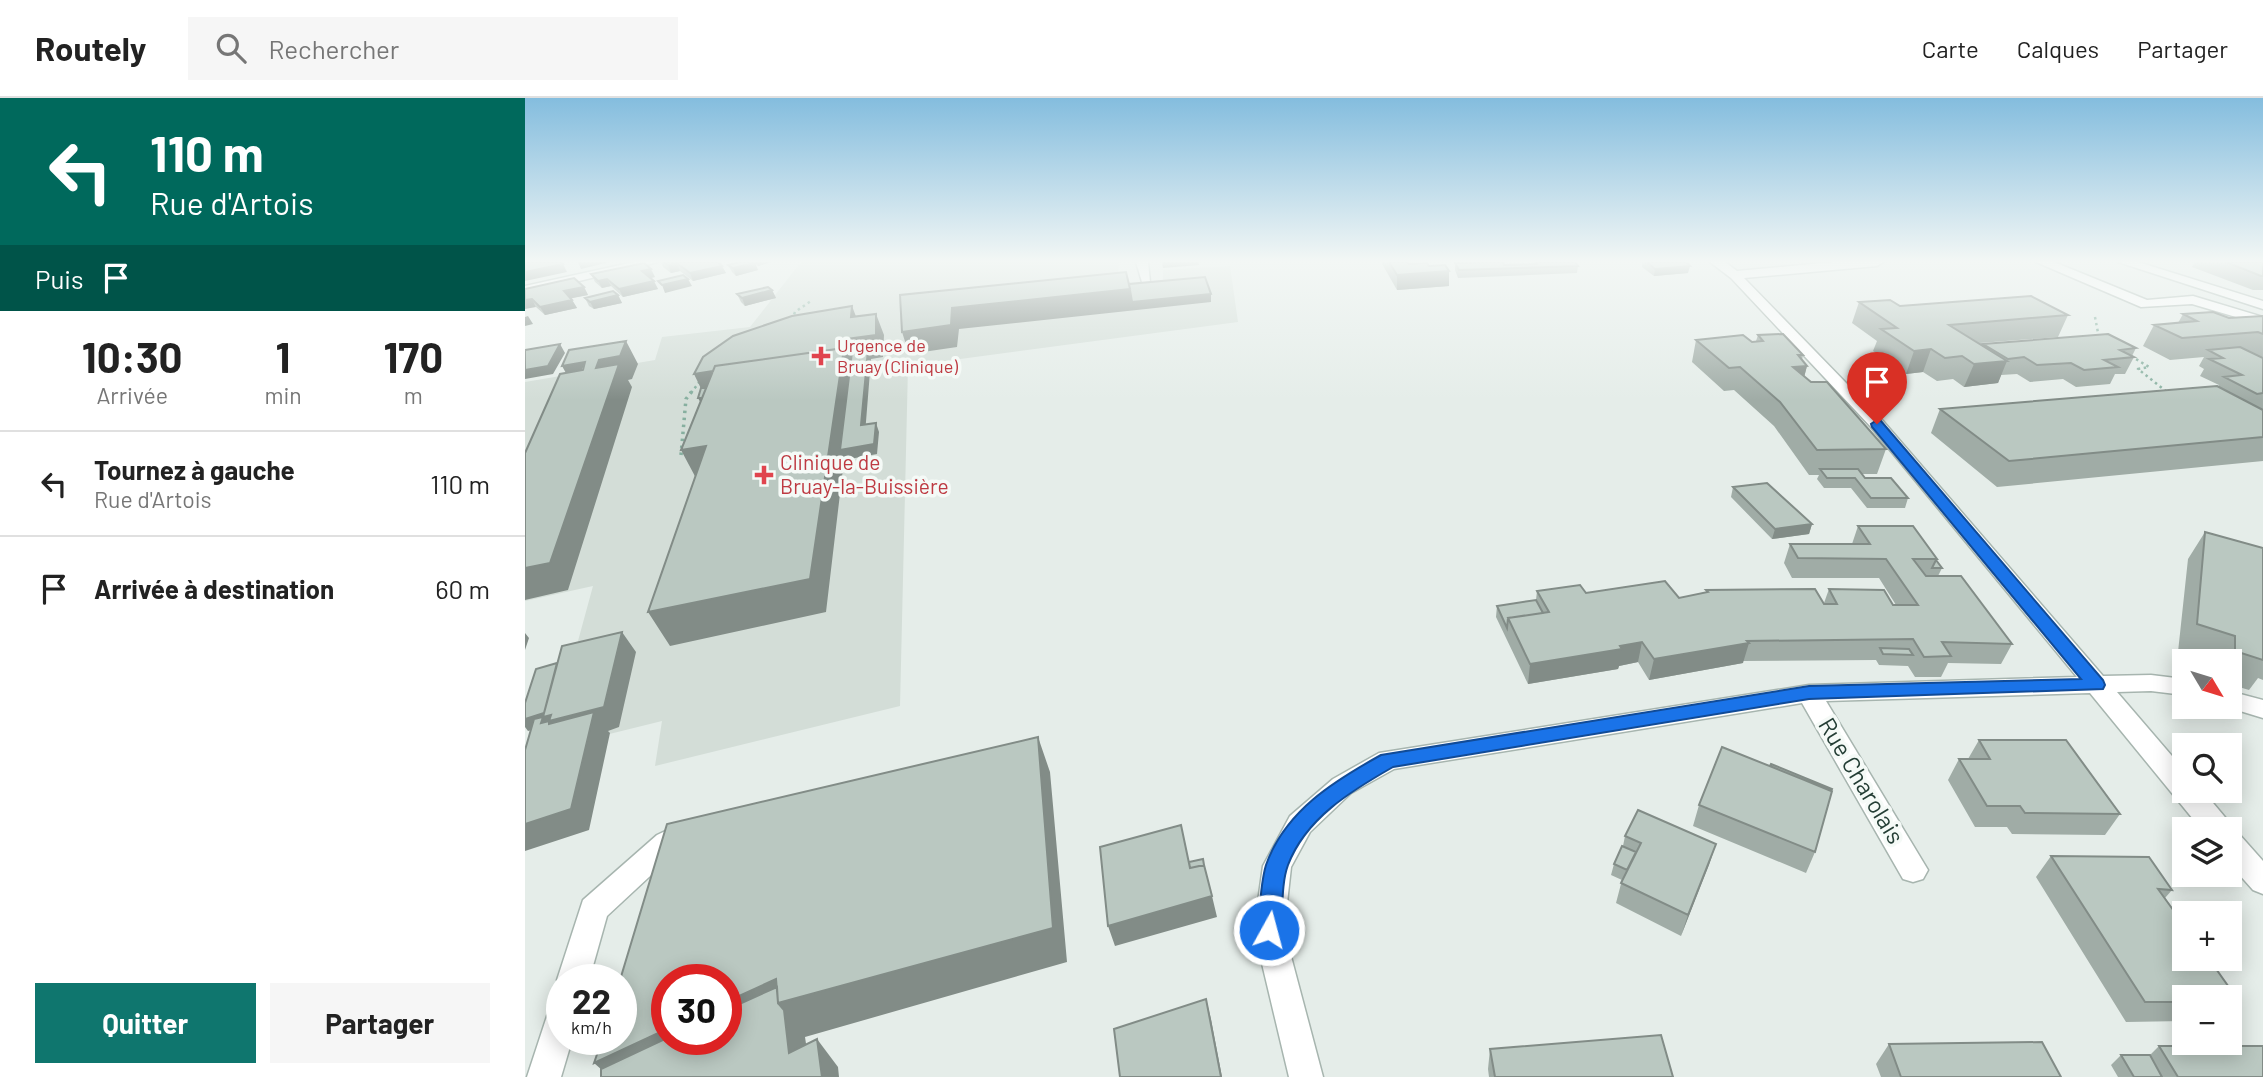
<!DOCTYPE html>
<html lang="fr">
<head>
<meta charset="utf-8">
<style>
	body { margin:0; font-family:Barlow,sans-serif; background:#f6f6f6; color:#222; height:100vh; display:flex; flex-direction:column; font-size:26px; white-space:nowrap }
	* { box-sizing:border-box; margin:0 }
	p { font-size:23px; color:#767676 }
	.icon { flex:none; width:38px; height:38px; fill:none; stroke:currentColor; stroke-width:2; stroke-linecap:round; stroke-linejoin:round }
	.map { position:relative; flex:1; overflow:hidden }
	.sheet { display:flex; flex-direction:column; background:#fff; width:525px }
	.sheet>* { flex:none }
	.hud { background:#00695c; color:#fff; overflow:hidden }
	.needle { width:46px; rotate:128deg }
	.tools { position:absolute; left:1647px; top:551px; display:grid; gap:14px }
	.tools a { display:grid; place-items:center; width:70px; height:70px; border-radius:0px; background:#fff; box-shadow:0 4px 18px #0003; font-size:35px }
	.speed { position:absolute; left:21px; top:866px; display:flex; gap:14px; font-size:35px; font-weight:700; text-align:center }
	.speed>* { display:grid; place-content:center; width:91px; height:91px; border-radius:50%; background:#fff; box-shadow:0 4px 18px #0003; line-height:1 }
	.speed small { font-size:18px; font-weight:400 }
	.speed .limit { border:10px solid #d22; background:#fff; color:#111 }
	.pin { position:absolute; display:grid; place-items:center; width:60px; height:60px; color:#fff; margin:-72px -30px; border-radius:50% 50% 50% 0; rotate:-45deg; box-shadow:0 0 7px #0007 }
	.pin .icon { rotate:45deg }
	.me { position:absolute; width:77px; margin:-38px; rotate:7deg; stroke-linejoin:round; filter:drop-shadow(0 0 5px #0008) }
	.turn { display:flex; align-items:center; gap:24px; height:147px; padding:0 35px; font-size:32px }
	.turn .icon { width:91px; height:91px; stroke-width:2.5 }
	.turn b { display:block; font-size:49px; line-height:60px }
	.then { display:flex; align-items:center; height:66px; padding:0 35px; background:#0003; gap:14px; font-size:26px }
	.eta { display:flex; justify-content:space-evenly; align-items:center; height:119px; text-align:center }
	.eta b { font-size:42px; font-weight:700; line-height:49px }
	.button { display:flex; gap:14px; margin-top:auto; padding:14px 35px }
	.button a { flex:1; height:80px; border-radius:0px; background:#0f766e; color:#fff; font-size:28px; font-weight:700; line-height:80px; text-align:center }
	.button a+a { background:#f6f6f6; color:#222 }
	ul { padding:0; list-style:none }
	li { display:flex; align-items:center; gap:21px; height:105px; padding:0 35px; border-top:2px solid #e0e0e0 }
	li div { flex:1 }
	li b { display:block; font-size:26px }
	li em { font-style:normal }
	header { display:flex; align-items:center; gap:42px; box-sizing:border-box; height:98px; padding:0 35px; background:#fff; border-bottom:2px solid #e0e0e0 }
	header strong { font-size:33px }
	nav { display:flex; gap:38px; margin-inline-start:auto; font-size:24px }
	.search { width:490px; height:63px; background:#f6f6f6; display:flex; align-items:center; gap:18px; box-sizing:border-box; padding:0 24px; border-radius:0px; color:#767676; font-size:26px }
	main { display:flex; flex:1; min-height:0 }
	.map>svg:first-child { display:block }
</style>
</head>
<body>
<header>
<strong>Routely</strong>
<div class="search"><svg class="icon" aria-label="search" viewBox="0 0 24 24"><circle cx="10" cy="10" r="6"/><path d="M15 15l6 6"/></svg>Rechercher</div>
<nav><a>Carte</a><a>Calques</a><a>Partager</a></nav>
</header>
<main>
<section class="sheet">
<div class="hud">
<div class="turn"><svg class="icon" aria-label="left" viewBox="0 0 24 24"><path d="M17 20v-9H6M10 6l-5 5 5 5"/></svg><div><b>110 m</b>Rue d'Artois</div></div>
<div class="then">Puis<svg class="icon" aria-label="arrive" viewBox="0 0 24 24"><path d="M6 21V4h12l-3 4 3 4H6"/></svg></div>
</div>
<div class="eta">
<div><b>10:30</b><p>Arrivée</p></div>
<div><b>1</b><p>min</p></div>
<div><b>170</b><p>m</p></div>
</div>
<ul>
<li><svg class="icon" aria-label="left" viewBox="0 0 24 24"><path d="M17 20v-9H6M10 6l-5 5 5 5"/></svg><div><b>Tournez à gauche</b><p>Rue d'Artois</p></div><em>110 m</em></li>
<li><svg class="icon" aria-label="arrive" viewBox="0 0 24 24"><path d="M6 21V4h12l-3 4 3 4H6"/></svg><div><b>Arrivée à destination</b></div><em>60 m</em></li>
</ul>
<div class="button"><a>Quitter</a><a>Partager</a></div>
</section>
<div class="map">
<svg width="1738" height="979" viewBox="0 0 1738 979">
	<rect width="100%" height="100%" fill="#e5ede9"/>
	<!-- built -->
	<path fill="#d3ddd7" d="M276 164H594L592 188 638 184V172L705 168 713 224 383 268 375 608 130 668 137 623 40 647 26 642 68 488 0 503V284L130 262 137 239 225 229Z"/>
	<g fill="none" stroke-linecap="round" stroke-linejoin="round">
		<!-- service casing -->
		<g stroke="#a7b5af" stroke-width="3">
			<path id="service" d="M1511 164H1529L1622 202 1668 198 1738 219V227L1667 206 1616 209Z
				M1593 164H1613L1738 203V211Z
				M157 725 167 728 171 736 167 744 152 753 82 818 64 882H37V893L32 882 58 802 132 737Z
				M37 904V942H47L36 979H2L25 909Z"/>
		</g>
		<!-- minor casing -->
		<g stroke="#a7b5af" stroke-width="3">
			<path id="minor" d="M109 164H133L0 196V188Z
				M611 164H623L625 184H617Z
				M1185 164H1200L1212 173 1308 164H1358L1352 168 1219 180 1358 323 1578 578 1626 577 1659 581V597L1626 593 1592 594 1659 672V693H1678L1704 724 1707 733 1714 736 1738 763V796L1728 792 1704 765V732H1677L1565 595 1301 603 1403 772 1398 781 1388 784 1378 781 1277 605 869 671 826 695 785 734 766 769 759 832 798 979H764L729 832 738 768 765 718 808 681 854 655 1284 587 1552 579 1346 329 1206 180Z
				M1704 593 1738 602V620L1702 609H1704Z"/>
		</g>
		<!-- path-far1 -->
		<path stroke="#86af9f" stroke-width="2.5" stroke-dasharray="2.5 3.5" stroke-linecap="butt" d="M1570 219 1574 240
			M267 222 270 214 286 203
			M1606 258 1624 269 1613 271 1642 294
			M166 295 175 283"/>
		<!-- path -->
		<path stroke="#86af9f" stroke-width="3.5" stroke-dasharray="2.5 4.5" stroke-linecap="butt" d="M156 357 161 301 167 293"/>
		<!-- service -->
		<use href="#service" fill="#fff" fill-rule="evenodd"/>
		<!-- minor -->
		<use href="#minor" fill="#fff" fill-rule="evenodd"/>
	</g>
	<!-- wall -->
	<path fill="#a0aca6" d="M136 164H193L201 175 168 183 155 173 146 175 138 169Z
		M214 164H247L233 168 230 166 233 172 211 178 207 174 203 167Z
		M856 164H882L884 166 924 188 872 192Z
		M1010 164H1050L1053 168 1052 175 933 180 930 172V165L979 167 1009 166Z
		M1117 164H1161L1163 175 1129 178 1117 169Z
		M1670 164H1738V192H1728L1667 169Z
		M66 176 130 179 125 180 133 191 98 199 86 188 77 190 70 184Z
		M59 189 63 197 46 200 52 210 20 217 11 209 0 191Z
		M247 192 251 200 220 208 216 204 212 196Z
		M93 197 97 205 69 211 64 208 60 200Z
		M1334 204 1375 208 1543 217 1533 239 1455 245 1457 247 1458 246 1611 250 1607 258 1609 259 1600 276H1590L1585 286 1551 289 1538 281 1505 284 1492 276 1476 277 1473 285 1439 289 1428 281 1412 283 1398 274 1381 276 1348 253 1352 243 1327 225Z
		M1658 216 1704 220 1738 218V363L1472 389 1406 335 1415 311 1693 289 1694 287 1675 278 1679 271 1674 268 1679 259 1645 262 1618 248 1629 227 1653 225Z
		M1233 237 1278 257 1277 262 1282 268 1279 279 1361 351 1352 376H1337L1340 380 1383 400 1380 410H1342L1326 390H1299L1292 381 1294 377H1284L1249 328 1209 292 1199 293 1167 264 1171 242 1227 244 1231 243Z
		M1208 389 1287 426 1284 436 1247 441 1206 399Z
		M1333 428H1388L1417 470 1413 478 1487 546 1476 566 1423 565 1416 579H1390L1383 568 1354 567 1351 562 1218 563V565L1124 582 1113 564 1094 568 1093 571 1003 586 971 519 972 508 1011 502 1012 493 1154 500 1181 495V492L1299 505 1304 491 1371 507 1354 480H1267L1259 465 1265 446H1327Z
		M1680 434 1738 450V582L1733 580 1724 592 1704 586V564H1681L1653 554 1663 461Z
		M1454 642 1595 716 1580 737 1487 736 1482 729H1450L1423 682 1434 661H1443Z
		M1174 707 1290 754 1281 775 1168 728Z
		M1100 738 1191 746 1156 838 1091 805 1097 782 1086 777 1089 766 1098 748Z
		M1526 758 1647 792 1640 800 1713 902 1704 911V900H1659V923L1601 924 1511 779Z
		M1364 946 1536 979H1356L1351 966Z
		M1634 948 1738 979H1593L1586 967 1596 957H1625Z
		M965 951 1148 979H964L963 971Z"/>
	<!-- shaded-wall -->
	<path fill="#828c87" d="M53 164H85L56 171Z
		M231 164H247L233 168Z
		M637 164H673L674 167 638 170Z
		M152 165 155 173 146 175 143 167Z
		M230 165 233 172 211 178 208 170Z
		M38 166 42 174 0 183V174Z
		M197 168 201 175 168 183 165 175Z
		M1165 168 1163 175 1129 178 1130 171Z
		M126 171 130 179 121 181 117 173Z
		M924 173V188L872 192V177Z
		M82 181 86 188 77 190 73 183Z
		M163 181 167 188 140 195 137 187Z
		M129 183 133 191 98 199 94 191Z
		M59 189 63 197 43 201 39 193Z
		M605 191 686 196V204L434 231 432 249 384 256 377 234 427 210Z
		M247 192 251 200 220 208 217 200Z
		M93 197 97 205 69 211 65 204Z
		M7 201 11 209 0 211V202Z
		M47 202 52 210 20 217 15 209Z
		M327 208 335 229 334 239 351 237V216L359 237 358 259 346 261 340 336 336 327 342 261 331 263 320 351 349 346 351 325 354 334 352 356 319 362 301 514 145 548 123 514 285 481 314 280 203 296 199 306 178 309 173 300 180 299 169 276 318 255 319 250 320 255 322 241 333 239 326 219Z
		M3 218 8 226 0 228V219Z
		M101 243 113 266 107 281 103 282 107 289 43 492 0 502V470L74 262Z
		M35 246 40 255 28 276 0 281V272Z
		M1406 251 1398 274 1381 276 1389 253Z
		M1482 263 1473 285 1439 289 1449 266Z
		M60 264 50 291 37 268Z
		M1282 268 1276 291 1268 269Z
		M181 348 172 382 156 352Z
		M1287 426 1284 436 1247 441 1250 431Z
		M97 534 111 554 94 629 83 633 85 635 64 732 0 753V726L18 629 3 633 0 629V621Z
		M0 535 4 540 0 552Z
		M1117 544 1113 564 1094 568 1093 571 1003 586 1005 566Z
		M1224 545 1218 565 1124 582 1129 561Z
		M513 639 525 674 542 864 280 939 286 979 264 955 85 979 69 965 142 931V942H201V904Z
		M1191 746 1184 767 1156 838 1163 817Z
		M687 798 692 819 590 848 583 828Z
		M681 901 686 921 697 979H696Z
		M292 941 313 969 314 979H297Z"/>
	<!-- building -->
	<path fill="#bac8c1" stroke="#828c87" stroke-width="2" d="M0 164H36L38 166 0 174Z
		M139 164H193L197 168 165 175 152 165 143 167Z
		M214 164H229L230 165 208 170 203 167Z
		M864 164H882L884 166 902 165 904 168 920 167 924 173 872 177Z
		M978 164 979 167 1012 166 1011 164H1050L1053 168 934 172 930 165Z
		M1122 164H1161L1165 168 1130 171Z
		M1701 164H1738V178H1736Z
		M119 165 126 171 117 173 129 183 94 191 82 181 73 183 66 176Z
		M601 174 605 191 427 210 426 227 377 234 375 197Z
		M158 177 163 181 137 187 133 183Z
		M680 179 686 196 607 204 604 186Z
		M49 180 59 189 39 193 47 202 15 209 7 201 0 202V191Z
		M243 189 247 192 217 200 212 196Z
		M88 193 93 197 65 204 60 200Z
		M1506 198 1543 217 1424 227 1482 263 1449 266 1437 258 1420 260 1406 251 1389 253 1356 231 1372 230 1334 204 1365 202 1375 208Z
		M327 208 326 219 351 216V237L322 241 320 255H318L319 250 190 268 188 273 169 276 178 259 208 238 267 218Z
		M1688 214 1704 220 1738 218V236L1733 234 1657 240 1629 227 1672 223 1658 216Z
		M1258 236 1278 257H1273L1282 268 1268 269 1286 284H1302L1361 351 1292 352 1255 304 1215 269 1204 270 1171 242 1218 237 1227 244 1238 243 1233 237Z
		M1583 236 1611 250 1595 252 1609 259 1579 262 1593 269 1559 272 1546 265 1512 267 1499 259 1483 261 1458 246Z
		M101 243 95 258 74 262 71 270 94 266 25 465 0 470V355L35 276 58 272 60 264 37 268 44 252Z
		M35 246 23 268 0 272V252Z
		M1715 249 1738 260V295L1732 296 1699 279 1717 277 1684 261 1698 260 1683 252Z
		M319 250 285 481 123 514 181 348 156 352 190 268Z
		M343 252 336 327 351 325 349 346 315 352 327 254Z
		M1692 288 1738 312V339L1484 363 1415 311Z
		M176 290H181L177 300H173Z
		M1295 371H1333L1340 380H1366L1383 400H1346L1330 380H1302Z
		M1242 385 1287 426 1250 431 1208 389Z
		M1333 428H1388L1412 461H1388L1401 478H1436L1487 546 1417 544 1426 558 1399 559 1388 541 1222 543 1224 545 1129 561 1117 544 1095 548 1097 551 1005 566 983 520 1024 514 1012 493 1055 487 1061 495 1140 483 1154 500 1183 494 1181 492 1290 491 1299 506H1312L1304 491 1359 492 1368 507H1393L1361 461 1273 460 1265 446H1345Z
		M1680 434 1738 450V562L1710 553V538L1672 526Z
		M1411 462 1417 470H1407Z
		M1011 502 1018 515 983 520 982 530 972 508Z
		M97 534 79 609 24 623 26 617 18 619 16 625 24 623V626L69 614 46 711 0 726V652L9 621 18 619 37 548Z
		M1355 550 1384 551 1388 557 1358 556Z
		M32 565 19 615 0 621V605L11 571Z
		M513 639 528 830 253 905 251 881 201 904V882H142V931L69 965 77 942H96V882H95L142 726Z
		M1454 642H1541L1595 716 1500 715 1495 708H1462L1434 661H1465Z
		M1197 649 1307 693 1290 754 1174 707Z
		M1246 666 1307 691 1306 693 1245 668Z
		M1113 712 1191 746 1163 817 1096 785 1116 745 1100 738Z
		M656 727 665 770 679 767 687 798 583 828 575 749Z
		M1097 748 1111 754 1102 772 1089 766Z
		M1526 758 1624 759 1647 792 1633 791 1659 827V861H1684L1713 902 1704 903V900H1659V904H1620Z
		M678 761 679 767 665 770 664 764Z
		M252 889 253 905 259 912 264 955 292 941 297 979H76V971L142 940V942H201V912Z
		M681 901 696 979H595L589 931Z
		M1136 937 1148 979H970L965 951Z
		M1517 944 1536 979H1376L1364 946Z
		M1634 948H1738V979H1653Z
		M1596 957H1625L1637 979H1609Z"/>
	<!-- sky -->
	<linearGradient id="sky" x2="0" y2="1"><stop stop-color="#84bdde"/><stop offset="0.54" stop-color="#f3f7f5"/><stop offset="1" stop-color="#f3f7f5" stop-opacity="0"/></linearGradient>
	<rect width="1738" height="302" fill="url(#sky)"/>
	<!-- route -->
	<path fill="#1a73e8" stroke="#114b97" stroke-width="2" d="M1352 322 1356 323 1578 582 1580 587 1578 591 1284 601 868 669C826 693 781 720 763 767 756 786 758 812 756 832L753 840 744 843 736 840 733 832C735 812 735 787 741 767 760 713 809 683 856 657L1284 588 1556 581 1347 329 1346 326Z"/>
	<!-- markers -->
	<g fill="#e0444e" stroke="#f5faf7" stroke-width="2.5">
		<path d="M292.5 247.5h7v7h7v7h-7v7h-7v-7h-7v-7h7z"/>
		<path d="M235.5 366.5h7v7h7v7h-7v7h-7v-7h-7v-7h7z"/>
	</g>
	<g text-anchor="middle" stroke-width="7" stroke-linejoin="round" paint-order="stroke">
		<!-- far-health labels -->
		<g font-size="18" fill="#be3a42" stroke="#f5faf7" text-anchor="start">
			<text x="312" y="254">Urgence de<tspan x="312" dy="21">Bruay (Clinique)</tspan></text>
		</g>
		<!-- health labels -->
		<g font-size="21" fill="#be3a42" stroke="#f5faf7" text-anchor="start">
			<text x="255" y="372">Clinique de<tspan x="255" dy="24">Bruay-la-Buissière</tspan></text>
		</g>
		<!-- near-street labels -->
		<g font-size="24" fill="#243e35" stroke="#f5faf7">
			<text transform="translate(1336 683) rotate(59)" y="8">Rue Charolais</text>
		</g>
	</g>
</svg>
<div class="tools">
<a><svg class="needle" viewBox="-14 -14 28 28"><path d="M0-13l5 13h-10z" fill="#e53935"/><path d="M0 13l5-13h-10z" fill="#767676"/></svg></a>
<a><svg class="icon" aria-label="search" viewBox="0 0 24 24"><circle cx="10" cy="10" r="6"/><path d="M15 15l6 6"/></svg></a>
<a><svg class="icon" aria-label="layers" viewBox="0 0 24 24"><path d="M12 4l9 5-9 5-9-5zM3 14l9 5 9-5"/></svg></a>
<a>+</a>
<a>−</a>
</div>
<div class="speed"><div>22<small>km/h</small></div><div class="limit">30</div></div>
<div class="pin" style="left:1352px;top:326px;background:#d93025"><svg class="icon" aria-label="arrive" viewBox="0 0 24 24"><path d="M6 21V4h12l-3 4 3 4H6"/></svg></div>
<svg class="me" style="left:744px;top:832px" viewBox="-20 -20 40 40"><circle r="17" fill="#1a73e8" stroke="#fff" stroke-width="3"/><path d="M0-11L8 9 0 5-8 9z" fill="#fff"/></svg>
</div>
</main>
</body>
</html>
